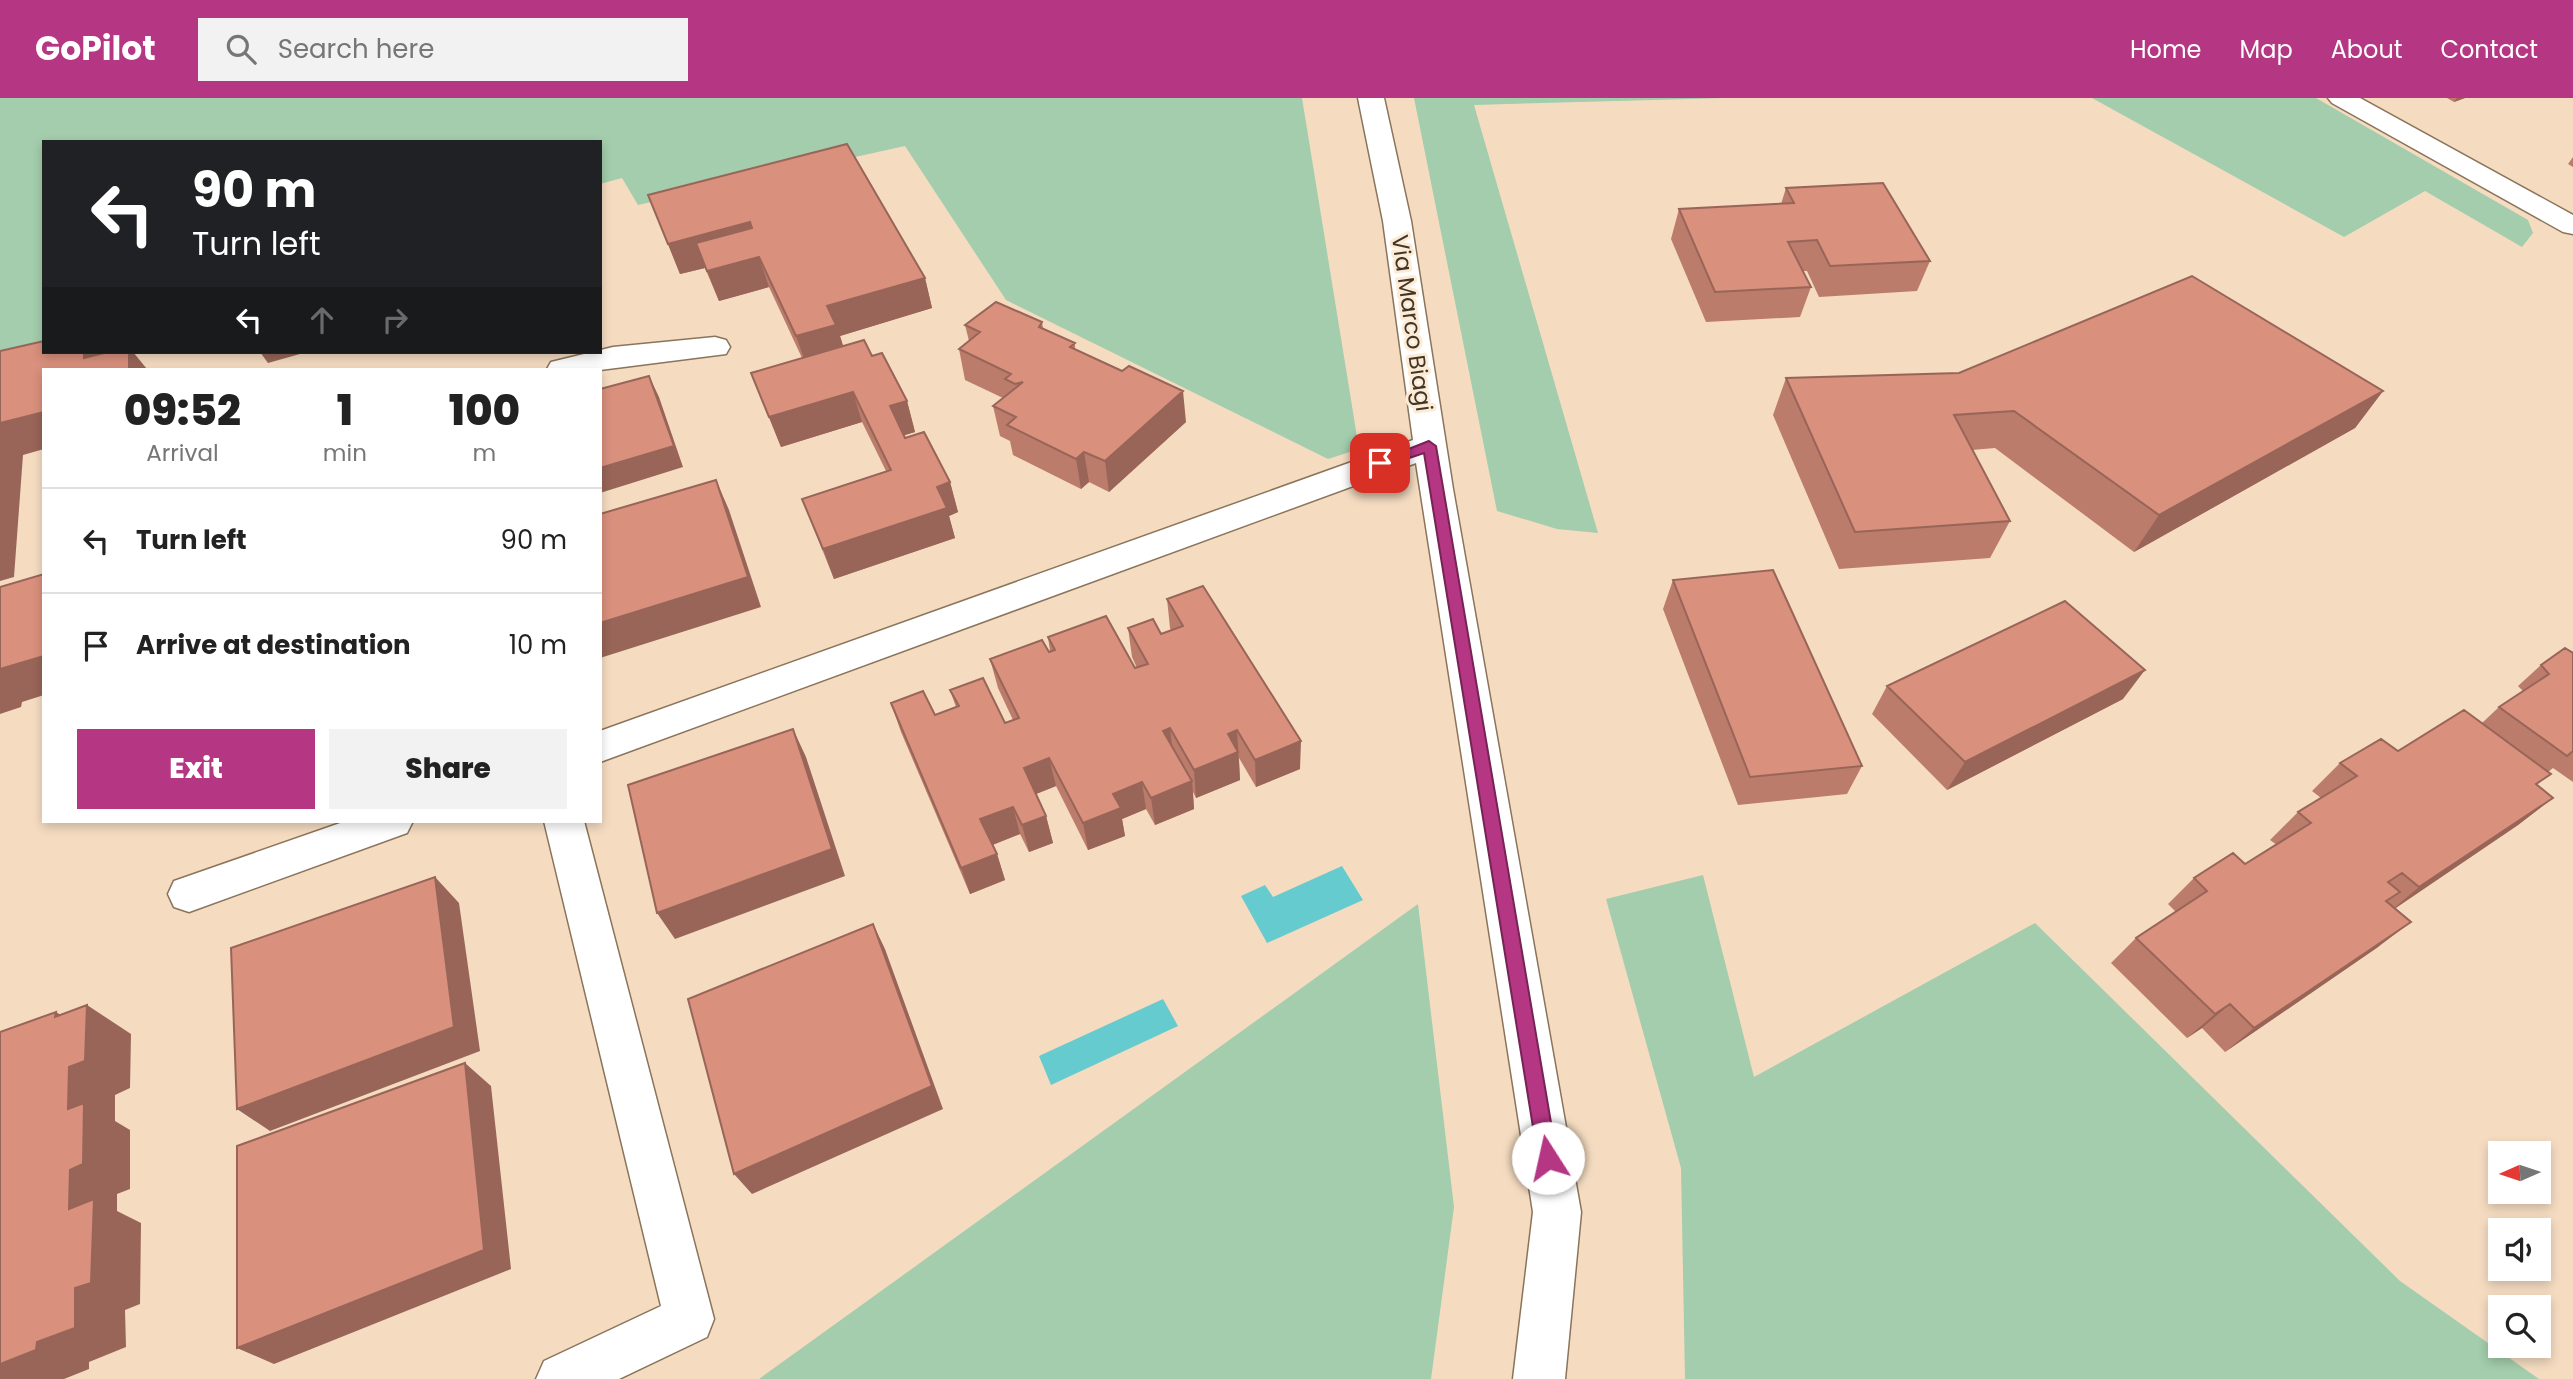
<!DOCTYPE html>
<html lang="en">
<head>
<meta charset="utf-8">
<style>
	body { margin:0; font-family:Poppins,sans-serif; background:#f2f2f2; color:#222; height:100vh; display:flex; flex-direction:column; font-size:26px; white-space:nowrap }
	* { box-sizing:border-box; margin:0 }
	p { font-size:23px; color:#767676 }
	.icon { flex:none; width:38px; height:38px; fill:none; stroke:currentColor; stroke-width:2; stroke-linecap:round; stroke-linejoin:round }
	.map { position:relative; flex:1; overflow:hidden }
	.panel { position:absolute; left:42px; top:270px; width:560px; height:455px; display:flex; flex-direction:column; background:#fff; border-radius:0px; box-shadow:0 4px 10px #0003 }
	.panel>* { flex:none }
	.banner { position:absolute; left:42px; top:42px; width:560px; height:214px; border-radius:0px; box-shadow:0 4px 10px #0003; background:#202124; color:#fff; overflow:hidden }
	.needle { width:46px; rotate:267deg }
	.tools { position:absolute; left:2488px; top:1043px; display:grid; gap:14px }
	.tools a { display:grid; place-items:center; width:63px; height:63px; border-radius:0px; background:#fff; box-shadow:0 4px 10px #0003; font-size:35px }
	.pin { position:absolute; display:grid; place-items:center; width:60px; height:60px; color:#fff; margin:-30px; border-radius:14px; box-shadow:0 4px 10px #0006 }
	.me { position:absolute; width:77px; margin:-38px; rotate:350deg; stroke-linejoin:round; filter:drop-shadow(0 0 5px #0008) }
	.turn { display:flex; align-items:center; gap:24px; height:147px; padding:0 35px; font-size:32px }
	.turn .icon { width:91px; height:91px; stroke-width:2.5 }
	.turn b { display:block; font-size:49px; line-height:60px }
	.lanes { display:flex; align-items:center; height:66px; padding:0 35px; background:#0003; justify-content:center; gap:35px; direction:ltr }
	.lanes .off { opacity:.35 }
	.eta { display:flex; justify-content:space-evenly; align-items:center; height:119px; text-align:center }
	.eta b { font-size:42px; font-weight:800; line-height:49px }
	.primary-button { display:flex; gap:14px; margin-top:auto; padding:14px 35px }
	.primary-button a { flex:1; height:80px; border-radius:0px; background:#b53683; color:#fff; font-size:28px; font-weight:800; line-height:80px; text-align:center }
	.primary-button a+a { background:#f2f2f2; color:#222 }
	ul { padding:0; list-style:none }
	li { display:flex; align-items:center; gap:21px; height:105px; padding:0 35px; border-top:2px solid #e0e0e0 }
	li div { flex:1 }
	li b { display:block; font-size:26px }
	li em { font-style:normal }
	header { display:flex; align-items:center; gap:42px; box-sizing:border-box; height:98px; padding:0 35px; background:#b53683; color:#fff }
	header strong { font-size:33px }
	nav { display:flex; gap:38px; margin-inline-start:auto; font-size:24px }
	.search { width:490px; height:63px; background:#f2f2f2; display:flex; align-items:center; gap:18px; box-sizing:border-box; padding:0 24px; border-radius:0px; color:#767676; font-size:26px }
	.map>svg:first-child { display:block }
</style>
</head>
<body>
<header>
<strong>GoPilot</strong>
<div class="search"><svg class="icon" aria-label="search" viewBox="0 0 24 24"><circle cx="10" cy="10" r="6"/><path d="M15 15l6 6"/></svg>Search here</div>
<nav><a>Home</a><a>Map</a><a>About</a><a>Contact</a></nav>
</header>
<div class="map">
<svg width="2573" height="1281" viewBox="0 0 2573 1281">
	<rect width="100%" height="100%" fill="#f5dcc1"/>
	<!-- green -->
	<path fill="#a3cdac" d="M0 0H1302L1359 351 1328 361 1006 202 905 48 638 107 622 80 600 86V44H44V254L0 266Z
		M1414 0H1726L1474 7 1598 435 1557 431 1497 413Z
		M2092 0H2316L2528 122 2533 135 2522 149 2425 93 2344 139Z
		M1703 777 1754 979 2035 825 2400 1183 2539 1281H1685L1681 1070 1606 801Z
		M1418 806 1454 1109 1431 1281H759Z"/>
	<!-- water -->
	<path fill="#66cbce" d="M1342 768 1363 802 1267 845 1241 798 1265 787 1273 799Z
		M1163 901 1178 928 1051 987 1039 958Z"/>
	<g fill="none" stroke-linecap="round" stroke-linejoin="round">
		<!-- minor casing -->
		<g stroke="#8a745b" stroke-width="3">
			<path id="minor" d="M1358 0H1384L1411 123 1453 391 1581 1114 1565 1281H1513L1533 1114 1416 365 600 664V633L1413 342 1383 123Z
				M2328 0H2360L2573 117V136L2563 134 2332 5Z
				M715 239 726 242 730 249 726 256 600 272 547 271 551 264 613 249Z
				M346 723H413L407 735 189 814 174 809 168 796 174 783Z
				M544 723H584L714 1221 707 1239 619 1281H536L544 1263 661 1208Z"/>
		</g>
		<!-- minor -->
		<use href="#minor" fill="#fff" fill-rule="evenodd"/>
	</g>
	<!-- wall -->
	<path fill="#bb7c6c" d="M2447 0H2465L2454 4Z
		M2573 59V69L2568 66Z
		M1786 90 1930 163 1917 193 1819 199 1807 173H1803L1811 189 1800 219 1706 224 1671 141 1679 111 1781 106Z
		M648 97 925 180 932 210 840 238 843 248 872 258 907 303 915 334 904 337 905 340 950 384 958 414 949 418 955 440 834 481 802 401 886 373 862 324 781 349 751 275 802 260 769 189 719 203 705 170 680 176Z
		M1042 224 1043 230 1075 245V251L1186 324 1109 394 1089 384 1081 391 1013 357 1010 343 1000 338 993 308 1003 300 965 282 959 251 969 243 965 227Z
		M1786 280 2383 293 2355 330 2134 454 1995 350 1972 352 2010 423 1990 460 1839 471 1773 317Z
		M1673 482 1862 668 1847 696 1738 707 1663 511Z
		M1167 501 1300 671 1256 689 1239 660 1240 682 1196 700 1193 694 1194 711 1155 727 1146 711 1122 721 1125 738 1088 752 1056 688 1036 696 1046 718 1053 745 1029 754 1020 736 993 747 997 756 1005 782 970 796 901 634 891 605 935 617 956 609 950 592 1005 625 1013 622 998 590 990 561 1049 554 1050 553 1048 539 1135 570H1137L1132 559 1128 530 1161 536 1171 532 1170 530Z
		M2573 555V684L2553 670 2548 674 2537 687 2553 700 2518 727 2395 810 2378 849 2225 954 2202 930 2187 940 2111 865 2136 840 2176 814 2168 806 2194 780 2245 766 2277 747 2270 742 2298 714 2321 700 2312 693 2340 665 2398 653 2482 625 2499 609 2523 593 2518 588 2541 567Z
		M1887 588 2123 601 1947 692 1872 616Z"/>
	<!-- shaded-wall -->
	<path fill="#986558" d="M2457 0H2465L2454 4Z
		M750 124 760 155 696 145 705 170 680 176 668 146Z
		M759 159 769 189 719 203 707 173Z
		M925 180 932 210 840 238 846 257 807 269 796 238 827 208Z
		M84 254H102L110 263 84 260Z
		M129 254H133L147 271H129Z
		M260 254H307L268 265Z
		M649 278 659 299 683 369 600 395V370Z
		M1183 293 1186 324 1109 394 1105 363Z
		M2383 293 2355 330 2134 454 2159 417Z
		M853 294 862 324 781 349 769 319Z
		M907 303 915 334 899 339 890 308Z
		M44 314V351L23 357 14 479 0 483V325Z
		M1084 354 1089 384 1081 391 1076 361Z
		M716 382 729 412 761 509 600 560V525Z
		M950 384 958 414 949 418 955 440 834 481 823 451 937 389Z
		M44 558V597L22 604 21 609 0 616V571Z
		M2145 572 2123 601 1947 692 1965 664Z
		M1170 630 1173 658 1163 633Z
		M793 631 806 659 845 778 675 841 657 815Z
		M1237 632 1240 682 1196 700 1194 672 1228 636Z
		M1301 643 1300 671 1256 689 1255 662Z
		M1049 660 1056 688 1031 698 1024 670Z
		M1192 683 1194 711 1155 727 1151 700Z
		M1142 684 1146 711 1122 721 1125 738 1088 752 1083 725 1113 696Z
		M2553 700 2518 727 2387 816 2419 789Z
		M1013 709 1020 736 989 748 980 721Z
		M1046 718 1053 745 1029 754 1022 727Z
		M997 756 1005 782 970 796 961 770Z
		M435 779 459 805 480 953 270 1033 237 1011Z
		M2411 824 2378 849 2225 954 2254 930Z
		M873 826 885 851 943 1011 752 1096 734 1076Z
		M2230 906 2202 930 2187 940 2215 916Z
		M87 907 131 936 130 990 115 997V1023L130 1032V1091L117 1096V1113L141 1125 140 1206 125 1212 126 1249 89 1264V1271L64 1281H0V1266L37 1244 69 1111 68 1011 55 919 56 914 86 933Z
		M465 965 491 988 511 1171 274 1266 237 1250Z"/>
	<!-- building -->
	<path fill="#d9907d" stroke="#986558" stroke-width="2" d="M847 46 925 180 827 208 836 227 796 238 759 159 707 173 696 145 752 130 750 124 668 146 648 97Z
		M1883 85 1930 163 1830 168 1817 142 1788 144 1811 189 1715 194 1679 111 1794 105 1786 90Z
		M2192 178 2383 293 2159 417 2014 313 1954 317 2010 423 1855 434 1786 280 1959 275Z
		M996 204 1042 224 1039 229 1075 245 1070 249 1122 273 1129 268 1183 293 1105 363 1084 354 1076 361 1007 327 1016 319 993 308 1023 284 1015 286 1005 281 1011 276 959 251 980 234 965 227Z
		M864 242 872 258 882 255 907 303 890 308 905 340 924 334 950 384 937 389 947 410 823 451 802 401 891 372 853 294 769 319 751 275Z
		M44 243V254H84V260L108 254H129V271H44V314L0 325V253Z
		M649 278 674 348 600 370V291Z
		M716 382 748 479 600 525V416Z
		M1773 472 1862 668 1750 679 1673 482Z
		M44 476V558L0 571V489Z
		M1203 488 1301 643 1255 662 1237 632 1228 636 1238 654 1194 672 1170 630 1163 633 1192 683 1151 700 1142 684 1113 696 1121 710 1083 725 1049 660 1024 670 1046 718 1022 727 1013 709 980 721 997 756 961 770 891 605 923 593 935 617 959 608 950 592 983 580 1005 625 1019 620 990 561 1042 542 1049 554 1055 552 1048 539 1106 518 1135 570 1148 566 1128 530 1153 521 1161 536 1183 528 1167 501Z
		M2065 503 2145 572 1965 664 1887 588Z
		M2565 550 2573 555V653L2567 658 2499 609 2549 576 2541 567Z
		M2464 612 2551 676 2536 686 2553 700 2419 789 2402 775 2388 784 2400 794 2386 803 2411 824 2254 930 2230 906 2215 916 2136 840 2207 793 2194 780 2233 755 2245 766 2311 725 2298 714 2357 678 2340 665 2381 641 2398 653Z
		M793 631 832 751 657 815 628 687Z
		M435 779 454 929 237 1011 231 850Z
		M873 826 932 988 734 1076 688 901Z
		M87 907 85 963 69 969 68 1011 84 1005 83 1066 70 1072 69 1111 94 1101 91 1185 75 1190V1230L37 1244 36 1252 0 1266V934L56 914 55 919Z
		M465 965 484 1152 237 1250V1048Z"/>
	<!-- route -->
	<path fill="#b53683" stroke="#762355" stroke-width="2" d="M1429 343 1436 348 1557 1060 1555 1067 1548 1070 1541 1067 1538 1060 1424 355 1380 370 1373 365Z"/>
	<g text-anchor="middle" stroke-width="6" stroke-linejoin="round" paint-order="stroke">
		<!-- street labels -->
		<g font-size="23" fill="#40362b" stroke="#feebd4">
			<text transform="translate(1412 225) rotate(82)" y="8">Via Marco Biagi</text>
		</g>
	</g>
</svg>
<div class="tools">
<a><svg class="needle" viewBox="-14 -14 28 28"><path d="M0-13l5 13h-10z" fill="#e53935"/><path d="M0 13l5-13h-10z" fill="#767676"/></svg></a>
<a><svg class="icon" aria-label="sound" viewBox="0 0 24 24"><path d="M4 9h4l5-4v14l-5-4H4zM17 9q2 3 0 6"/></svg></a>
<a><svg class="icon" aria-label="search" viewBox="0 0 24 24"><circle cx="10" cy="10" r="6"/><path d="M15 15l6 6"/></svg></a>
</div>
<div class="pin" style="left:1380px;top:365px;background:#d93025"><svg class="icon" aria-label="arrive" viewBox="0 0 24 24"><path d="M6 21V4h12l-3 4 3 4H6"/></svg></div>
<svg class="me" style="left:1548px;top:1060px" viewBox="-20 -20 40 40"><circle r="19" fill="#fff"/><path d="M0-13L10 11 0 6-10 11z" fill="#b53683"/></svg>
<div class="banner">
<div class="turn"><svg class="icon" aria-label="left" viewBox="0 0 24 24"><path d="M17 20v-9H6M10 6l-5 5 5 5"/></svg><div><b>90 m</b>Turn left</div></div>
<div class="lanes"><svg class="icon" aria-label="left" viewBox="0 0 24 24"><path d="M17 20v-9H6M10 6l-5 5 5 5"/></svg><svg class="icon off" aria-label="ahead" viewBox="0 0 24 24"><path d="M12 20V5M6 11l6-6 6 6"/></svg><svg class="icon off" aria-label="right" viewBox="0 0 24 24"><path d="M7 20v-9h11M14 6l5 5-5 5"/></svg></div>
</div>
<section class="panel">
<div class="eta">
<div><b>09:52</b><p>Arrival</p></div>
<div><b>1</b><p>min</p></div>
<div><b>100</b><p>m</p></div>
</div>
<ul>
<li><svg class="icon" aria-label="left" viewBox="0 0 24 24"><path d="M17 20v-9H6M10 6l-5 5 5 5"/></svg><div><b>Turn left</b></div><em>90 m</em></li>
<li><svg class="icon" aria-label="arrive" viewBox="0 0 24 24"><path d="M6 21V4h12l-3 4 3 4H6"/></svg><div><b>Arrive at destination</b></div><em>10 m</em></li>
</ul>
<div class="primary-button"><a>Exit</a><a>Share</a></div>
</section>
</div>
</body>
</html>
